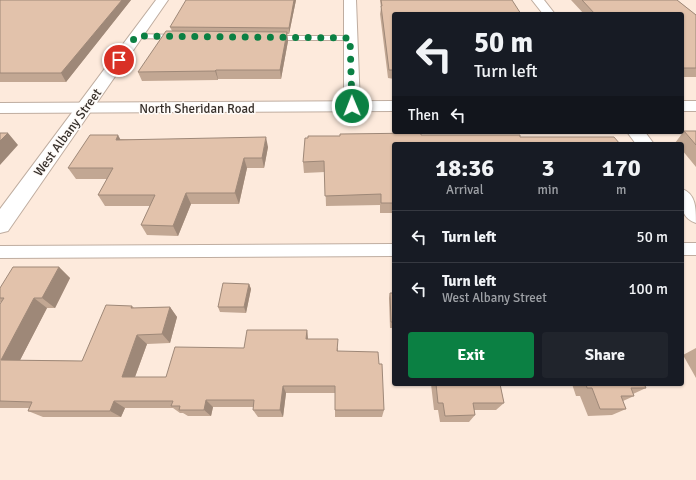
<!DOCTYPE html>
<html lang="en">
<head>
<meta charset="utf-8">
<style>
	body { margin:0; font-family:Signika,sans-serif; background:#20242c; color:#f1f3f6; height:100vh; display:flex; flex-direction:column; font-size:15px; white-space:nowrap }
	* { box-sizing:border-box; margin:0 }
	p { font-size:13px; color:#9ea1a6 }
	.icon { flex:none; width:22px; height:22px; fill:none; stroke:currentColor; stroke-width:2; stroke-linecap:round; stroke-linejoin:round }
	.map { position:relative; flex:1; overflow:hidden }
	.drawer { position:absolute; left:392px; top:142px; width:292px; height:244px; display:flex; flex-direction:column; background:#171b24; border-radius:4px; box-shadow:0 1px 3px #0004 }
	.drawer>* { flex:none }
	.banner { position:absolute; left:392px; top:12px; width:292px; height:122px; border-radius:4px; box-shadow:0 1px 3px #0004; background:#171b24; color:#f1f3f6; overflow:hidden }
	.pin { position:absolute; display:grid; place-items:center; width:34px; height:34px; color:#fff; margin:-17px; border:2px solid #fff; border-radius:50%; box-shadow:0 1px 4px #0007 }
	.me { position:absolute; width:44px; margin:-22px; rotate:359deg; stroke-linejoin:round; filter:drop-shadow(0 0 3px #0008) }
	.turn { display:flex; align-items:center; gap:14px; height:84px; padding:0 16px; font-size:18px }
	.turn .icon { width:52px; height:52px; stroke-width:2.5 }
	.turn b { display:block; font-size:28px; line-height:34px }
	.then { display:flex; align-items:center; height:38px; padding:0 16px; background:#0003; gap:8px; font-size:15px }
	.eta { display:flex; justify-content:space-evenly; align-items:center; height:68px; text-align:center }
	.eta b { font-size:24px; font-weight:700; line-height:28px }
	.action { display:flex; gap:8px; margin-top:auto; padding:8px 16px }
	.action a { flex:1; height:46px; border-radius:4px; background:#0b8043; color:#fff; font-size:16px; font-weight:700; line-height:46px; text-align:center }
	.action a+a { background:#20242c; color:#f1f3f6 }
	ul { padding:0; list-style:none }
	li { display:flex; align-items:center; gap:12px; height:52px; padding:0 16px; border-top:1px solid #363941 }
	li div { flex:1 }
	li b { display:block; font-size:15px }
	li em { font-style:normal }
	.map>svg:first-child { display:block }
</style>
</head>
<body>
<div class="map">
<svg width="696" height="480" viewBox="0 0 696 480">
	<rect width="100%" height="100%" fill="#fdeadc"/>
	<g fill="none" stroke-linecap="round" stroke-linejoin="round">
		<!-- service casing -->
		<g stroke="#bfada0" stroke-width="2">
			<path id="service" d="M133 34 182 35 186 37 182 39 136 38 132 36Z
				M265 36H350L354 38 350 40H265L264 38Z
				M682 243H696V255H682Z
				M394 244V256L0 258V246Z"/>
		</g>
		<!-- minor casing -->
		<g stroke="#bfada0" stroke-width="2">
			<path id="minor" d="M156 0H168L8 231 0 233V209Z
				M344 0H356L360 106 358 109 352 111 346 109 344 106Z
				M532 0H544L555 14H543Z
				M627 132H645L654 144H636Z
				M682 189C696 194 696 208 696 223 679 217 682 204 682 189Z"/>
		</g>
		<!-- secondary casing -->
		<g stroke="#bfada0" stroke-width="2">
			<path id="secondary" d="M394 101V111L0 113V103Z
				M682 101H696V111H682Z"/>
		</g>
		<!-- service -->
		<use href="#service" fill="#fff" fill-rule="evenodd"/>
		<!-- minor -->
		<use href="#minor" fill="#fff" fill-rule="evenodd"/>
		<!-- secondary -->
		<use href="#secondary" fill="#fff" fill-rule="evenodd"/>
	</g>
	<!-- wall -->
	<path fill="#c2a793" d="M0 0H131L66 82H0Z
		M296 0 289 34H287L288 41 281 79H218V80L142 81 138 72 172 31 170 27Z
		M380 0H512L394 14V79L388 78 380 14 381 8Z
		M571 0H677L696 15V77H682V14H584Z
		M684 131H696V167L682 150V144H677L675 143Z
		M121 139 268 147 264 168H247L239 204H191L178 236 147 235 141 225 150 206H105L98 195 107 179H76L68 168Z
		M394 144V213H380V205L326 206 325 172 304 173 303 162Z
		M59 267 70 278 55 308H47L20 360 82 361 132 306 134 308 170 307 177 317 170 343 147 344 135 377H166L244 348 307 330 308 339 338 348V351L379 364 384 410 382 417H335V393H286L283 417H258L253 410V407H213L211 416H188L183 413H180L173 408H125L121 417H43L28 411 29 408H0V304L1 303 0 302V288Z
		M249 284 251 289 246 313 220 312 218 307Z
		M390 293H394V328H390L389 298Z
		M696 348V378L683 355Z
		M431 384H500L504 403 496 410H474L475 415 469 422H440L438 410H434Z
		M572 384H644L646 388 633 394 634 396 623 401 626 409 612 415 588 416 580 396H576Z"/>
	<!-- shaded-wall -->
	<path fill="#9e8878" d="M122 0H131L66 82 61 73Z
		M294 0H296L289 34V28Z
		M287 32 288 41 281 79 280 70Z
		M216 70 218 79V80L215 71Z
		M8 133 18 145 0 165V141Z
		M118 135 124 146 116 140Z
		M266 137 268 147 264 168 262 158Z
		M244 158 247 168 239 204 235 193Z
		M186 193 191 204 178 236 173 226Z
		M59 267 70 278 55 308 42 298Z
		M249 284 251 289 246 313 244 307Z
		M34 298 47 308 16 368 1 360Z
		M170 307 177 317 170 343 162 334Z
		M307 330 308 340 306 339Z
		M137 335 147 344 132 385 122 377Z
		M283 386 286 393 283 417 280 410Z
		M206 400 213 407 211 416 204 410Z
		M114 401 125 408 121 417 110 411Z"/>
	<!-- building -->
	<path fill="#e2c2ab" stroke="#9e8878" d="M0 0H122L61 73H0Z
		M186 0H294L289 28 170 27Z
		M381 0H512L521 14H394V70H389L381 6H382Z
		M582 0H677L696 15V68H682V14H595Z
		M166 31 287 32 280 70H216L215 71 138 72Z
		M684 131H696V145Z
		M0 133H8L0 141Z
		M421 133V135H520V137H614L620 144H394V203H381V194L325 196 324 161 303 162 305 138H308V136H340V134Z
		M90 135H118L116 140 266 137 262 158H244L235 193H186L173 226 141 225 155 195H98L113 168H68Z
		M13 267H59L42 298H34L1 360 82 361 106 305 132 306 131 308 170 307 162 334 137 335 122 377H166L175 347 244 348 247 330H307L306 339H338L337 351 378 352 379 364H382L384 410H335V386H283L280 410H253L254 400H206L204 410H179L180 406H171L173 401H114L110 411H28L32 402 0 401V304L4 298H0V288Z
		M223 283 249 284 244 307H218Z
		M390 293H394V322H391Z
		M436 384H500L504 403H473L475 415 445 416 443 403H438Z
		M586 384H644L646 388H631L634 396H621L626 409H600L592 388H587Z"/>
	<g fill="none" stroke-linecap="round" stroke-linejoin="round">
		<!-- route -->
		<path stroke="#0b8043" stroke-width="7" stroke-dasharray="0 12.6" d="M119 60 136 36 350 38 352 106"/>
	</g>
	<g text-anchor="middle" stroke-width="3" stroke-linejoin="round" paint-order="stroke">
		<!-- far-street labels -->
		<g font-size="13" fill="#362f2a" stroke="#fffbf8">
			<text x="197" y="113">North Sheridan Road</text>
			<text transform="translate(67 132) rotate(-54)" y="5">West Albany Street</text>
		</g>
	</g>
</svg>
<div class="pin" style="left:119px;top:60px;background:#d93025"><svg class="icon" aria-label="arrive" viewBox="0 0 24 24"><path d="M6 21V4h12l-3 4 3 4H6"/></svg></div>
<svg class="me" style="left:352px;top:106px" viewBox="-20 -20 40 40"><circle r="17" fill="#0b8043" stroke="#fff" stroke-width="3"/><path d="M0-11L8 9 0 5-8 9z" fill="#fff"/></svg>
<div class="banner">
<div class="turn"><svg class="icon" aria-label="left" viewBox="0 0 24 24"><path d="M17 20v-9H6M10 6l-5 5 5 5"/></svg><div><b>50 m</b>Turn left</div></div>
<div class="then">Then<svg class="icon" aria-label="left" viewBox="0 0 24 24"><path d="M17 20v-9H6M10 6l-5 5 5 5"/></svg></div>
</div>
<section class="drawer">
<div class="eta">
<div><b>18:36</b><p>Arrival</p></div>
<div><b>3</b><p>min</p></div>
<div><b>170</b><p>m</p></div>
</div>
<ul>
<li><svg class="icon" aria-label="left" viewBox="0 0 24 24"><path d="M17 20v-9H6M10 6l-5 5 5 5"/></svg><div><b>Turn left</b></div><em>50 m</em></li>
<li><svg class="icon" aria-label="left" viewBox="0 0 24 24"><path d="M17 20v-9H6M10 6l-5 5 5 5"/></svg><div><b>Turn left</b><p>West Albany Street</p></div><em>100 m</em></li>
</ul>
<div class="action"><a>Exit</a><a>Share</a></div>
</section>
</div>
</body>
</html>
